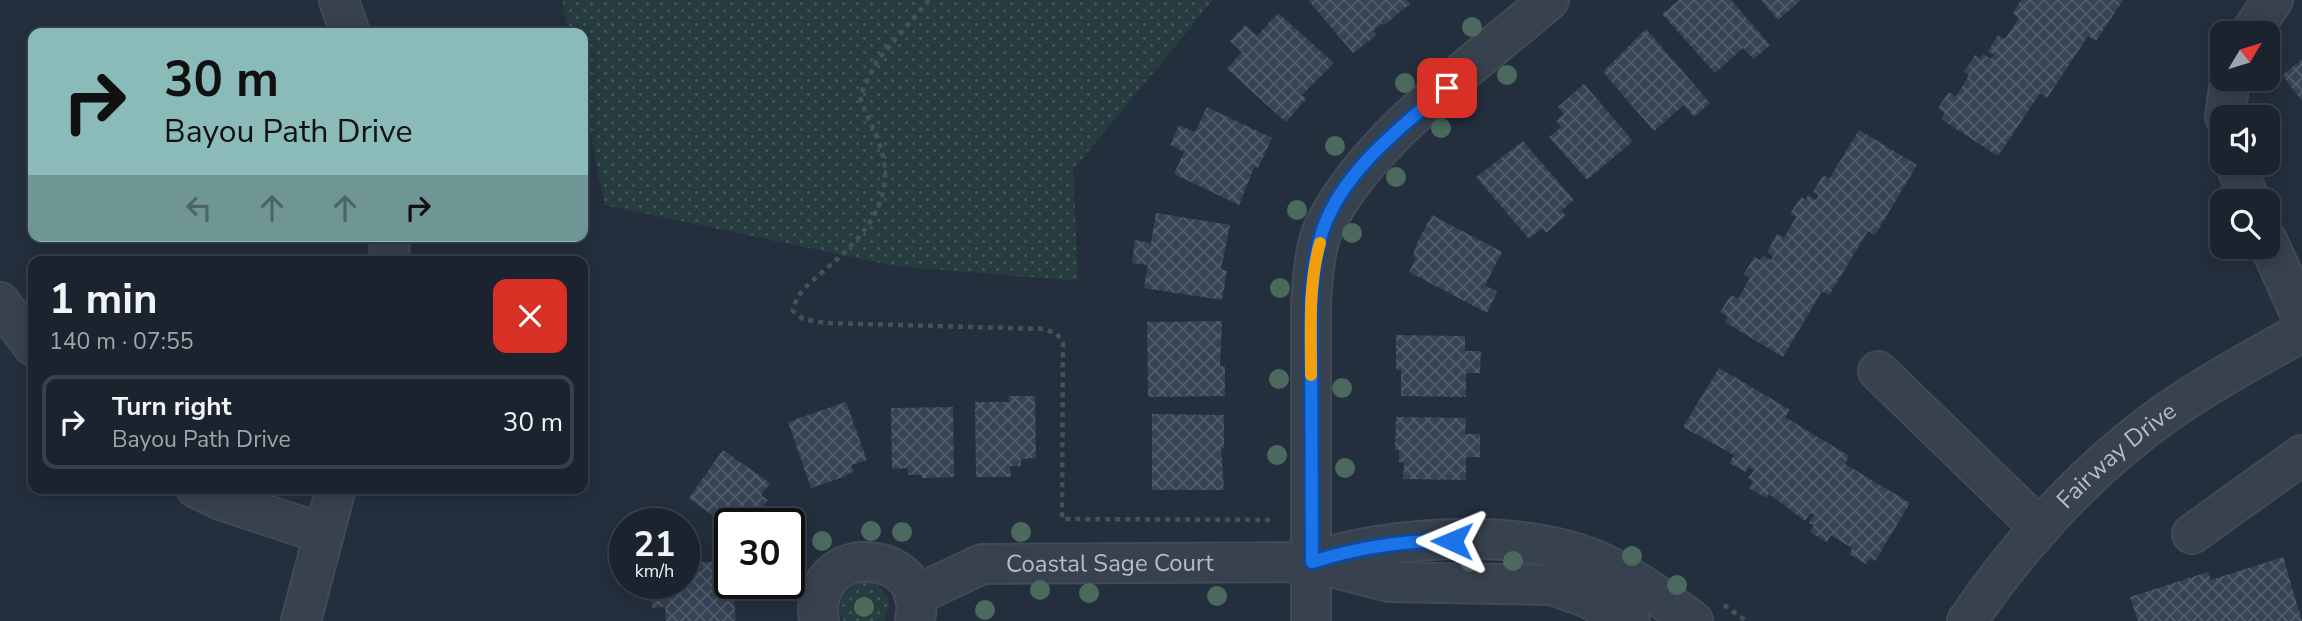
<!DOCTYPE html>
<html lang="en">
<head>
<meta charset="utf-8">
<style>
	body { margin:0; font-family:"Nunito Sans",sans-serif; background:#242b36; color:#f1f3f6; height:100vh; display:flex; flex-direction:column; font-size:26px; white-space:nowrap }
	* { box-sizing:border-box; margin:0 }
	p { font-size:23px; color:#a0a4aa }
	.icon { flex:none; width:38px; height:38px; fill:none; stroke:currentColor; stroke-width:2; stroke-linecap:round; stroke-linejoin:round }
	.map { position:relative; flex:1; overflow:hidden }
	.sheet { position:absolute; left:28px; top:256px; width:560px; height:238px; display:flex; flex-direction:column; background:#1b232e; border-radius:14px; box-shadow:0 4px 18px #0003,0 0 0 2px #39404a }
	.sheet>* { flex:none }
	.guide { position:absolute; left:28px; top:28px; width:560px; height:214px; border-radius:14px; box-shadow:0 4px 18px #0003,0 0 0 2px #39404a; background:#8bbbb9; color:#111; overflow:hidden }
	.needle { width:46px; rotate:52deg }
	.controls { position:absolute; left:2210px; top:21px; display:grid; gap:14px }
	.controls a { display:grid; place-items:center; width:70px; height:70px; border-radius:14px; background:#1b232e; box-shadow:0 4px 18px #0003,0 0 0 2px #39404a; font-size:35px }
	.speed { position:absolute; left:609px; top:508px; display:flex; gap:14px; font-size:35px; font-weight:700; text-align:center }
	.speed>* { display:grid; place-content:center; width:91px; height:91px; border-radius:50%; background:#1b232e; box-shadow:0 4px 18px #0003,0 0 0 2px #39404a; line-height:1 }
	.speed small { font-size:18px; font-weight:400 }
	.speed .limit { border:4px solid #111; border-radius:10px; background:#fff; color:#111 }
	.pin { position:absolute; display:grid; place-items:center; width:60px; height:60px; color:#fff; margin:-30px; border-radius:14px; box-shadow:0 4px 10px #0006 }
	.me { position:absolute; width:77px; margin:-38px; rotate:271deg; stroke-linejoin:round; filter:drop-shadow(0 0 5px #0008) }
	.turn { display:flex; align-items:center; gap:24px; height:147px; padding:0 21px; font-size:32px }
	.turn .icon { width:91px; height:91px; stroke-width:2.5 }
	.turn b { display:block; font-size:49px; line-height:60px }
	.lanes { display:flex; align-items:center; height:66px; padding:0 21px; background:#0003; justify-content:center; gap:35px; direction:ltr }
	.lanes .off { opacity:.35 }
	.round { display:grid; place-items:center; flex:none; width:74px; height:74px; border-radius:14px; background:#242b36 }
	.headline { display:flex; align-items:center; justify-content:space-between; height:119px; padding:0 21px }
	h1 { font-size:42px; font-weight:700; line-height:52px }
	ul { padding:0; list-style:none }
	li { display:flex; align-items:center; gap:21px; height:94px; margin:0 14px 10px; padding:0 7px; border:4px solid #39404a; border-radius:14px }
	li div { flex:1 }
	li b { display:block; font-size:26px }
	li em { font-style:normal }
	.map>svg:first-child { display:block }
</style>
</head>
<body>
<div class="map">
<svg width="2302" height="621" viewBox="0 0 2302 621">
	<defs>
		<pattern id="green-dots" width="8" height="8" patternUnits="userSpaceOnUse" patternTransform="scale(1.75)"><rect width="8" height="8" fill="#263c3f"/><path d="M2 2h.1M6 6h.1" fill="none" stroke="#435659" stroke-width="1.8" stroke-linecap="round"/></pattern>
		<pattern id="building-cross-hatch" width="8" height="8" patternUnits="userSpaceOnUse" patternTransform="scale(1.75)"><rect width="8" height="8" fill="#364354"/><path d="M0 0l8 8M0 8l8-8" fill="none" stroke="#515c6b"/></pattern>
	</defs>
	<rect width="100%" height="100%" fill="#242f3e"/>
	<!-- green -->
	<path fill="url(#green-dots)" d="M562 0H1213L1073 170 1078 281 895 266 605 205 583 98V33H569Z
		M867 580 876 583 888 597 889 606 884 621H844L839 610 842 592 857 581Z"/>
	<!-- building -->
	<path fill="url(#building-cross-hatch)" d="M1308 0H1407L1410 4 1384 25 1382 23 1373 31 1377 35 1353 53Z
		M1679 0H1731L1770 45 1754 59 1743 48 1715 73 1662 14Z
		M1761 0H1801L1778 20Z
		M2021 0H2123L2096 41 2088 36 2047 98 2040 93 1998 156 1941 119 1945 113 1938 108 1949 92 1956 97 1969 75 1964 72 1975 55 1980 59 1983 54 1991 59 1994 55 1988 51 1998 35 2005 39 2019 18 2013 13Z
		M1278 13 1334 63 1302 95 1306 99 1286 122 1227 69 1242 52 1230 41 1245 25 1257 36Z
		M1646 29 1710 103 1694 117 1684 105 1654 131 1603 72Z
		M2302 60V101L2282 75Z
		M1584 84 1633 141 1587 180 1549 137 1561 127 1556 121 1564 114 1558 107Z
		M1207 107 1272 138 1258 168 1254 167 1239 205 1174 174 1184 152 1170 145 1179 125 1195 132Z
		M1859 130 1917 165 1875 235 1868 231 1829 295 1822 291 1783 357 1725 322 1728 317 1720 312 1731 295 1738 299 1750 278 1744 274 1754 257 1760 260 1763 255 1771 260 1773 256 1767 252 1777 234 1784 238 1796 217 1790 214 1801 197 1806 200 1808 195 1816 200 1819 195 1813 192 1823 175 1829 179Z
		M1523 141 1574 200 1561 211 1566 215 1546 233 1542 228 1529 239 1476 177Z
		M1156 213 1230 225 1221 269 1227 271 1222 300 1144 288 1148 265 1132 263 1135 240 1151 243Z
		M1432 215 1502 252 1485 285 1497 292 1487 313 1409 272 1416 258 1413 256 1416 245Z
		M1222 321 1220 366H1225V396L1148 397 1147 322Z
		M1396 335 1465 336V351H1481L1480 373H1466V397L1401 396V370H1396Z
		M1719 368 1790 410 1785 417 1849 456 1845 464 1910 503 1875 561 1870 558 1866 564 1849 554 1852 548 1831 535 1827 542 1810 532 1814 525 1809 523 1814 515 1810 513 1805 521 1769 494 1766 498 1749 488 1753 481 1748 478 1754 470 1749 467 1746 472 1729 463 1734 455 1683 427Z
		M1009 396H1035L1036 458 1021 459V466H1010L1011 477H976L975 402H1009Z
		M846 402 867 460 851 465 854 471 843 477 811 488 788 422Z
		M953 407 954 477 922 478V475H908V468L892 469 891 408Z
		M1152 414 1224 415V448H1221L1224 490H1152Z
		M1396 417 1466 418 1465 434H1480V457H1466V480L1403 479 1404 463 1399 462V450H1395Z
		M723 450 770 483 761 495 768 500 762 508 765 511 756 523H730V528L689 498Z
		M2283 557 2302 621H2138L2130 597 2208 572 2211 580Z
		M730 561 736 621H666L665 607 652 608 651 586 684 583V563Z"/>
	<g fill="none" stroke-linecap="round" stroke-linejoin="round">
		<!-- minor casing -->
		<g stroke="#414a57" stroke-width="42">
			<g id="minor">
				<path d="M339 0 350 33"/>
				<path d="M2250 33 2273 0"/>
				<path d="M2225 117 2230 79"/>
				<path d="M2235 163 2250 201"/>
				<path d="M2268 242 2302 318"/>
				<path d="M389 261 390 236"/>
				<path d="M0 302 33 346"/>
				<path d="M1878 371 2040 528"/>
				<path d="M196 488 221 500 324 534"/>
				<path d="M2192 534 2302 455"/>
				<path d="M1314 561C1393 536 1514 528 1593 559 1629 574 1661 598 1693 621"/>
				<path id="s1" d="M914 596 982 564 1312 562 1389 582 1552 585 1588 598 1630 621"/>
				<path d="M301 621 336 488"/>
				<path d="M819 621C807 536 932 549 915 619"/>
				<path d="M1311 621V303C1313 277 1314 248 1325 225 1368 138 1476 63 1549 0"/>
				<path id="s2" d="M1967 621C2021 542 2090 466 2169 411 2211 382 2257 357 2302 332"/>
			</g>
		</g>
		<!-- path -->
		<path stroke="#3f5557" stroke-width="4.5" stroke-dasharray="5 5" stroke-linecap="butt" d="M929 0 877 61 860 96C864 112 872 125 878 140 901 198 864 236 825 270 810 283 797 291 793 311L803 319 826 323 1044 329 1057 334 1063 343 1062 519 1275 520
			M1724 605 1746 621"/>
		<!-- minor -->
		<use href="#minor" stroke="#38414e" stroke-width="38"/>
	</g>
	<!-- trees -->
	<g fill="#4b6a5d">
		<circle cx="1472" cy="27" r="10"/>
		<circle cx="1507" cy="75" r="10"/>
		<circle cx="1405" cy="83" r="10"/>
		<circle cx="1441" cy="128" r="10"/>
		<circle cx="1335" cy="146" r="10"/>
		<circle cx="1396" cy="177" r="10"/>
		<circle cx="1297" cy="210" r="10"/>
		<circle cx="1352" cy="233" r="10"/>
		<circle cx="1280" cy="288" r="10"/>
		<circle cx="1279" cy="379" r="10"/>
		<circle cx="1342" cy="388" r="10"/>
		<circle cx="1277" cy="455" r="10"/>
		<circle cx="1345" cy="468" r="10"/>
		<circle cx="871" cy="531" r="10"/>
		<circle cx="902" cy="532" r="10"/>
		<circle cx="1021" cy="532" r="10"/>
		<circle cx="822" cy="541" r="10"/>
		<circle cx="1632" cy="556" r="10"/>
		<circle cx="1513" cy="561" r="10"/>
		<circle cx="1470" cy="562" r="10"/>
		<circle cx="1677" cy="585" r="10"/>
		<circle cx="1040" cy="590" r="10"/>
		<circle cx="1089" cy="593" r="10"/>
		<circle cx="1217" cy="596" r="10"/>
		<circle cx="864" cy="607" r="10"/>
		<circle cx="985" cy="610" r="10"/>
	</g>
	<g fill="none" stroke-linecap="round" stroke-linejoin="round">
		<!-- route casing -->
		<g stroke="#114b97" stroke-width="18">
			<path id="route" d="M1447 88C1401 127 1344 170 1323 229 1315 253 1313 277 1311 303L1312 562C1359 547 1402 540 1452 541"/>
		</g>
		<!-- route -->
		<use href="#route" stroke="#1a73e8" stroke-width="12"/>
		<!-- slow -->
		<path stroke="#f59e0b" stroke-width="12" d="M1311 375C1311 331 1308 286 1320 243"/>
	</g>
	<g text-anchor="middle" stroke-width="7" stroke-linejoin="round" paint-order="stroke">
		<!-- street labels -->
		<g font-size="24" fill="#b4bcc9" stroke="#1d2633">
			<text dy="8" stroke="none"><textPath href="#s2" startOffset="224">Fairway Drive</textPath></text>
			<text dy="8" stroke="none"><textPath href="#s1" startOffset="203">Coastal Sage Court</textPath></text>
		</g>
	</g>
</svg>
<div class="controls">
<a><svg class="needle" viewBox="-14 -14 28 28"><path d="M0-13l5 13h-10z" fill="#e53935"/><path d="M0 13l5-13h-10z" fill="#a0a4aa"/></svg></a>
<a><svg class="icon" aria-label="sound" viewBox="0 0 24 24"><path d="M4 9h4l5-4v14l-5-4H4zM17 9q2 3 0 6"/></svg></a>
<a><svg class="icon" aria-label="search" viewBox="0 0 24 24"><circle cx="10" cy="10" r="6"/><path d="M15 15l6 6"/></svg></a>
</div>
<div class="speed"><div>21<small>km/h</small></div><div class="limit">30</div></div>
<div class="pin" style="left:1447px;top:88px;background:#d93025"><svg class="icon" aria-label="arrive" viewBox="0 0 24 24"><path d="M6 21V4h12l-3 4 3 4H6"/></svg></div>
<svg class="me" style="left:1452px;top:541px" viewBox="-20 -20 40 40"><path d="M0-17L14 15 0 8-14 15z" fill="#1a73e8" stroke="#fff" stroke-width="4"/></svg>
<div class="guide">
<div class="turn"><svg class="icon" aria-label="right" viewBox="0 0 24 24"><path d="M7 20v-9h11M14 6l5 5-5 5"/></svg><div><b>30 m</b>Bayou Path Drive</div></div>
<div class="lanes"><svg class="icon off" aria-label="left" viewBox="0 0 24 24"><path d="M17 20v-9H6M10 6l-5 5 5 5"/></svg><svg class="icon off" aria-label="ahead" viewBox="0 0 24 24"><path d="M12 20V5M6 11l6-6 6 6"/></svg><svg class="icon off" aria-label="ahead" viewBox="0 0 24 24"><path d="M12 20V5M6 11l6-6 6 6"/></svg><svg class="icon" aria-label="right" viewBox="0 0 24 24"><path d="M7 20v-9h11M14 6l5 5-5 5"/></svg></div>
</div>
<section class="sheet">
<div class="headline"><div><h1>1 min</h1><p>140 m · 07:55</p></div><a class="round" style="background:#d93025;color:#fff"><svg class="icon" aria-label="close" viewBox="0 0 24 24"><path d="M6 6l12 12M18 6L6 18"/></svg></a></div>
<ul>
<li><svg class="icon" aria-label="right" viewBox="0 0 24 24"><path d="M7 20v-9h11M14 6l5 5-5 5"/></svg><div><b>Turn right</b><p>Bayou Path Drive</p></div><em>30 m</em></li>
</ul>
</section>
</div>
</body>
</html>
